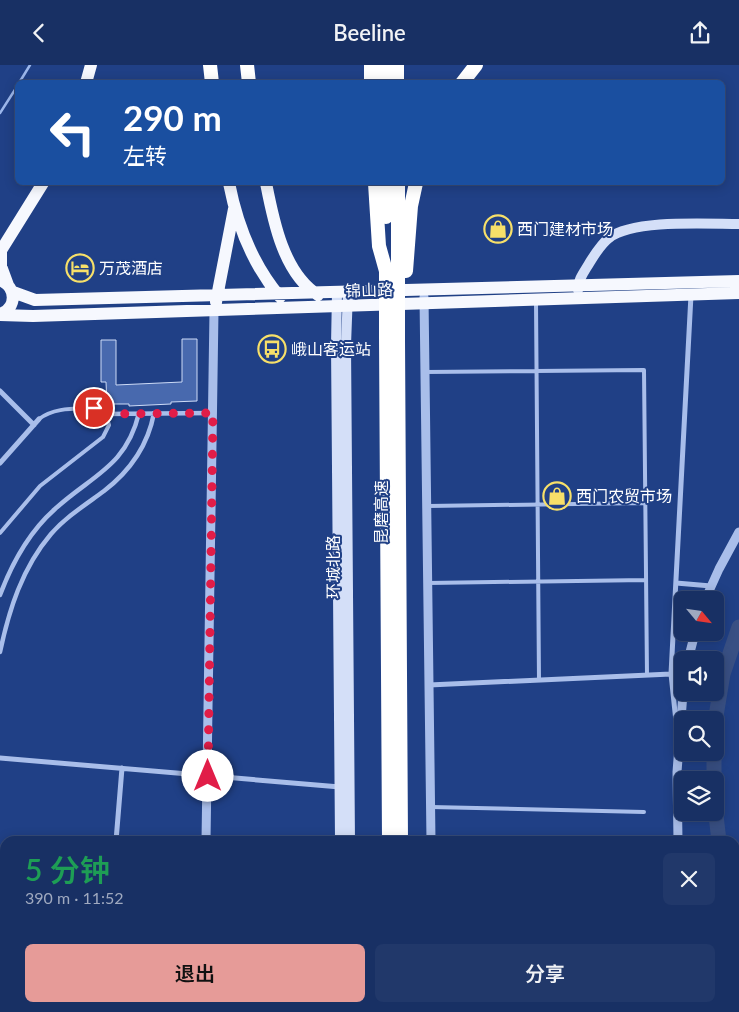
<!DOCTYPE html>
<html lang="zh">
<head>
<meta charset="utf-8">
<style>
	body { margin:0; font-family:Lato,"Noto Sans SC",sans-serif; background:#21386a; color:#f1f3f6; height:100vh; display:flex; flex-direction:column; font-size:19px; white-space:nowrap }
	* { box-sizing:border-box; margin:0 }
	p { font-size:16px; color:#9fa9bf }
	.icon { flex:none; width:28px; height:28px; fill:none; stroke:currentColor; stroke-width:2; stroke-linecap:round; stroke-linejoin:round }
	.map { position:relative; flex:1; overflow:hidden }
	.drawer { position:absolute; left:0px; top:771px; width:740px; height:176px; display:flex; flex-direction:column; background:#183064; border-radius:15px 15px 0 0; box-shadow:0 2px 12px #0003,0 0 0 1px #364b78 }
	.drawer>* { flex:none }
	.banner { position:absolute; left:15px; top:15px; width:710px; height:105px; border-radius:8px; box-shadow:0 2px 12px #0003,0 0 0 1px #364b78; background:#1a4fa0; color:#fff; overflow:hidden }
	.needle { width:32px; rotate:119deg }
	.tools { position:absolute; left:674px; top:526px; display:grid; gap:10px }
	.tools a { display:grid; place-items:center; width:50px; height:50px; border-radius:8px; background:#183064; box-shadow:0 2px 12px #0003,0 0 0 1px #364b78; font-size:25px }
	.pin { position:absolute; display:grid; place-items:center; width:42px; height:42px; color:#fff; margin:-21px; border:2px solid #fff; border-radius:50%; box-shadow:0 1px 5px #0007 }
	.me { position:absolute; width:55px; margin:-28px; rotate:0deg; stroke-linejoin:round; filter:drop-shadow(0 0 4px #0008) }
	.turn { display:flex; align-items:center; gap:18px; height:105px; padding:0 25px; font-size:22px }
	.turn .icon { width:65px; height:65px; stroke-width:2.5 }
	.turn b { display:block; font-size:35px; line-height:42px }
	.round { display:grid; place-items:center; flex:none; width:52px; height:52px; border-radius:8px; background:#21386a }
	.headline { display:flex; align-items:center; justify-content:space-between; height:85px; padding:0 25px }
	h1 { font-size:30px; font-weight:600; line-height:38px; color:#1e9e55 }
	.action { display:flex; gap:10px; margin-top:auto; padding:10px 25px }
	.action a { flex:1; height:58px; border-radius:8px; background:#e69b98; color:#111; font-size:20px; font-weight:600; line-height:58px; text-align:center }
	.action a+a { background:#21386a; color:#f1f3f6 }
	header { display:flex; justify-content:space-between; align-items:center; height:65px; padding:0 25px; background:#183064; font-size:22px; font-weight:600 }
	.map>svg:first-child { display:block }
</style>
</head>
<body>
<header><svg class="icon" aria-label="back" viewBox="0 0 24 24"><path d="M15 5l-7 7 7 7"/></svg>Beeline<svg class="icon" aria-label="share" viewBox="0 0 24 24"><path d="M12 15V3M7 8l5-5 5 5M5 13v7h14v-7"/></svg></header>
<div class="map">
<svg width="739" height="947" viewBox="0 0 739 947">
	<rect width="100%" height="100%" fill="#204086"/>
	<g fill="none" stroke-linecap="round" stroke-linejoin="round">
		<!-- stream -->
		<path stroke="#9cb7eb" stroke-width="2.5" d="M19 18 30 0
			M0 48 18 20"/>
		<!-- river -->
		<path stroke="#395084" stroke-width="15" d="M715 657 723 609 739 562
			M714 715V688
			M715 742 719 776
			M735 847 739 858"/>
	</g>
	<!-- building -->
	<path fill="#4869ae" stroke="#cddbf7" d="M182 274H197V336L171 337V339L129 341V339H107L106 317H101V275H116V320L182 317Z"/>
	<g fill="none" stroke-linecap="round" stroke-linejoin="round">
		<!-- path -->
		<path stroke="#a9beea" stroke-width="1" stroke-dasharray="2.5 4" stroke-linecap="butt" d="M0 903H5
			M0 947H3
			M70 947 71 942"/>
		<!-- service -->
		<path stroke="#a9beea" stroke-width="4" d="M536 237 539 615
			M425 307 644 305 647 610
			M428 441 645 438
			M0 468 40 421 103 372 109 360C107 352 103 345 94 343 75 344 55 342 39 354
			M428 518 646 515
			M431 742 644 747"/>
		<!-- pedestrian -->
		<path stroke="#a9beea" stroke-width="4.5" d="M104 349 213 348
			M0 530C12 498 29 467 55 444 92 410 126 402 139 348
			M0 587C9 545 22 503 51 469 66 452 85 440 104 426 130 406 148 380 154 348"/>
		<!-- minor -->
		<path stroke="#a9beea" stroke-width="5" d="M0 326 34 360
			M0 398 39 354
			M676 518 711 521
			M429 620 671 609
			M677 666 671 609 691 230
			M0 693 340 722
			M116 776 122 703
			M735 895 739 896
			M85 947 87 942"/>
		<!-- tertiary -->
		<path stroke="#a9beea" stroke-width="9" d="M424 232 431 776
			M705 535 719 504 739 467
			M688 595 695 568
			M206 776 214 246
			M678 776 677 707 683 628
			M0 839H5
			M434 942V947
			M697 942 698 947
			M189 947 190 942"/>
		<!-- secondary -->
		<path stroke="#d4dff8" stroke-width="10" d="M578 225C577 215 585 206 590 197 595 189 601 179 609 173 633 154 708 159 739 159
			M337 227 336 280 340 776
			M348 227 346 280 350 776
			M341 942V947
			M351 942V947"/>
		<!-- trunk -->
		<path stroke="#f6f8fe" stroke-width="12" d="M86 18 91 0
			M229 118C237 159 253 200 280 232
			M266 118C273 154 283 208 318 230
			M1 186V201L8 220
			M0 187 43 118
			M0 215C17 222 17 243 0 249
			M13 227 35 235 739 216
			M216 237 234 144
			M0 250 33 251 739 228"/>
		<!-- motorway -->
		<path stroke="#fff" stroke-width="14" d="M210 0 212 18
			M247 0 249 18
			M371 0V18
			M385 0V18
			M397 0V18
			M462 18 476 0
			M375 118 379 181 386 206
			M386 118V152
			M398 118V207
			M406 206 411 141 416 118
			M386 271 389 776
			M398 275 401 776
			M390 942V947
			M402 942V947"/>
		<!-- motorway-bridge -->
		<path stroke="#fff" stroke-width="14" d="M398 207V275
			M386 271V206"/>
	</g>
	<g fill="none" stroke-linecap="round" stroke-linejoin="round">
		<!-- route -->
		<path stroke="#e11d48" stroke-width="9" stroke-dasharray="0 16.2" d="M94 343 104 349 213 348 208 711"/>
	</g>
	<!-- icons -->
	<defs>
		<g id="shop-ring" transform="scale(1.4375)"><circle r="9.5" fill="#204086" stroke="#f7e069" stroke-width="1.5"/><path d="M-5-2.5h2.3a2.7 3.5 0 0 1 5.4 0H5L5.5 6h-11ZM-1.5-2.5h3a1.5 2.3 0 0 0-3 0Z" fill="#f7e069"/></g>
		<g id="hotel-ring" transform="scale(1.4375)"><circle r="9.5" fill="#204086" stroke="#f7e069" stroke-width="1.5"/><path d="M-6-4.5h1.5V1H6V5H4.5V3h-9V5H-6ZM-4 0a1.8 1.8 0 1 1 3.6 0ZM.5 0V-2.5h3Q6-2.5 6 0Z" fill="#f7e069"/></g>
		<g id="bus-ring" transform="scale(1.4375)"><circle r="9.5" fill="#204086" stroke="#f7e069" stroke-width="1.5"/><path d="M-5-6H5V4H4V6H2V4H-2V6H-4V4H-5ZM-3.5-4V0h7V-4ZM-3.5 1.2v1.5H-2V1.2ZM2 1.2v1.5H3.5V1.2Z" fill="#f7e069"/></g>
	</defs>
	<g fill-rule="evenodd">
		<use href="#shop-ring" x="498" y="164"/>
		<use href="#hotel-ring" x="80" y="203"/>
		<use href="#bus-ring" x="272" y="284"/>
		<use href="#shop-ring" x="557" y="431"/>
	</g>
	<g text-anchor="middle" stroke-width="4" stroke-linejoin="round" paint-order="stroke">
		<!-- poi labels -->
		<g font-size="16" fill="#fff" stroke="#204086" text-anchor="start">
			<text x="517" y="170">西门建材市场</text>
			<text x="99" y="209">万茂酒店</text>
			<text x="291" y="290">峨山客运站</text>
			<text x="576" y="437">西门农贸市场</text>
		</g>
		<!-- street labels -->
		<g font-size="16" fill="#fff" stroke="#204086">
			<text transform="translate(369 225) rotate(-2)" y="6">锦山路</text>
			<text transform="translate(381 447) rotate(-90)" y="6">昆磨高速</text>
			<text transform="translate(333 502) rotate(-90)" y="6">环城北路</text>
		</g>
	</g>
</svg>
<div class="tools">
<a><svg class="needle" viewBox="-14 -14 28 28"><path d="M0-13l5 13h-10z" fill="#e53935"/><path d="M0 13l5-13h-10z" fill="#9fa9bf"/></svg></a>
<a><svg class="icon" aria-label="sound" viewBox="0 0 24 24"><path d="M4 9h4l5-4v14l-5-4H4zM17 9q2 3 0 6"/></svg></a>
<a><svg class="icon" aria-label="search" viewBox="0 0 24 24"><circle cx="10" cy="10" r="6"/><path d="M15 15l6 6"/></svg></a>
<a><svg class="icon" aria-label="layers" viewBox="0 0 24 24"><path d="M12 4l9 5-9 5-9-5zM3 14l9 5 9-5"/></svg></a>
</div>
<div class="pin" style="left:94px;top:343px;background:#d93025"><svg class="icon" aria-label="arrive" viewBox="0 0 24 24"><path d="M6 21V4h12l-3 4 3 4H6"/></svg></div>
<svg class="me" style="left:208px;top:711px" viewBox="-20 -20 40 40"><circle r="19" fill="#fff"/><path d="M0-13L10 11 0 6-10 11z" fill="#e11d48"/></svg>
<div class="banner">
<div class="turn"><svg class="icon" aria-label="left" viewBox="0 0 24 24"><path d="M17 20v-9H6M10 6l-5 5 5 5"/></svg><div><b>290 m</b>左转</div></div>
</div>
<section class="drawer">
<div class="headline"><div><h1>5 分钟</h1><p>390 m · 11:52</p></div><a class="round"><svg class="icon" aria-label="close" viewBox="0 0 24 24"><path d="M6 6l12 12M18 6L6 18"/></svg></a></div>
<div class="action"><a>退出</a><a>分享</a></div>
</section>
</div>
</body>
</html>
